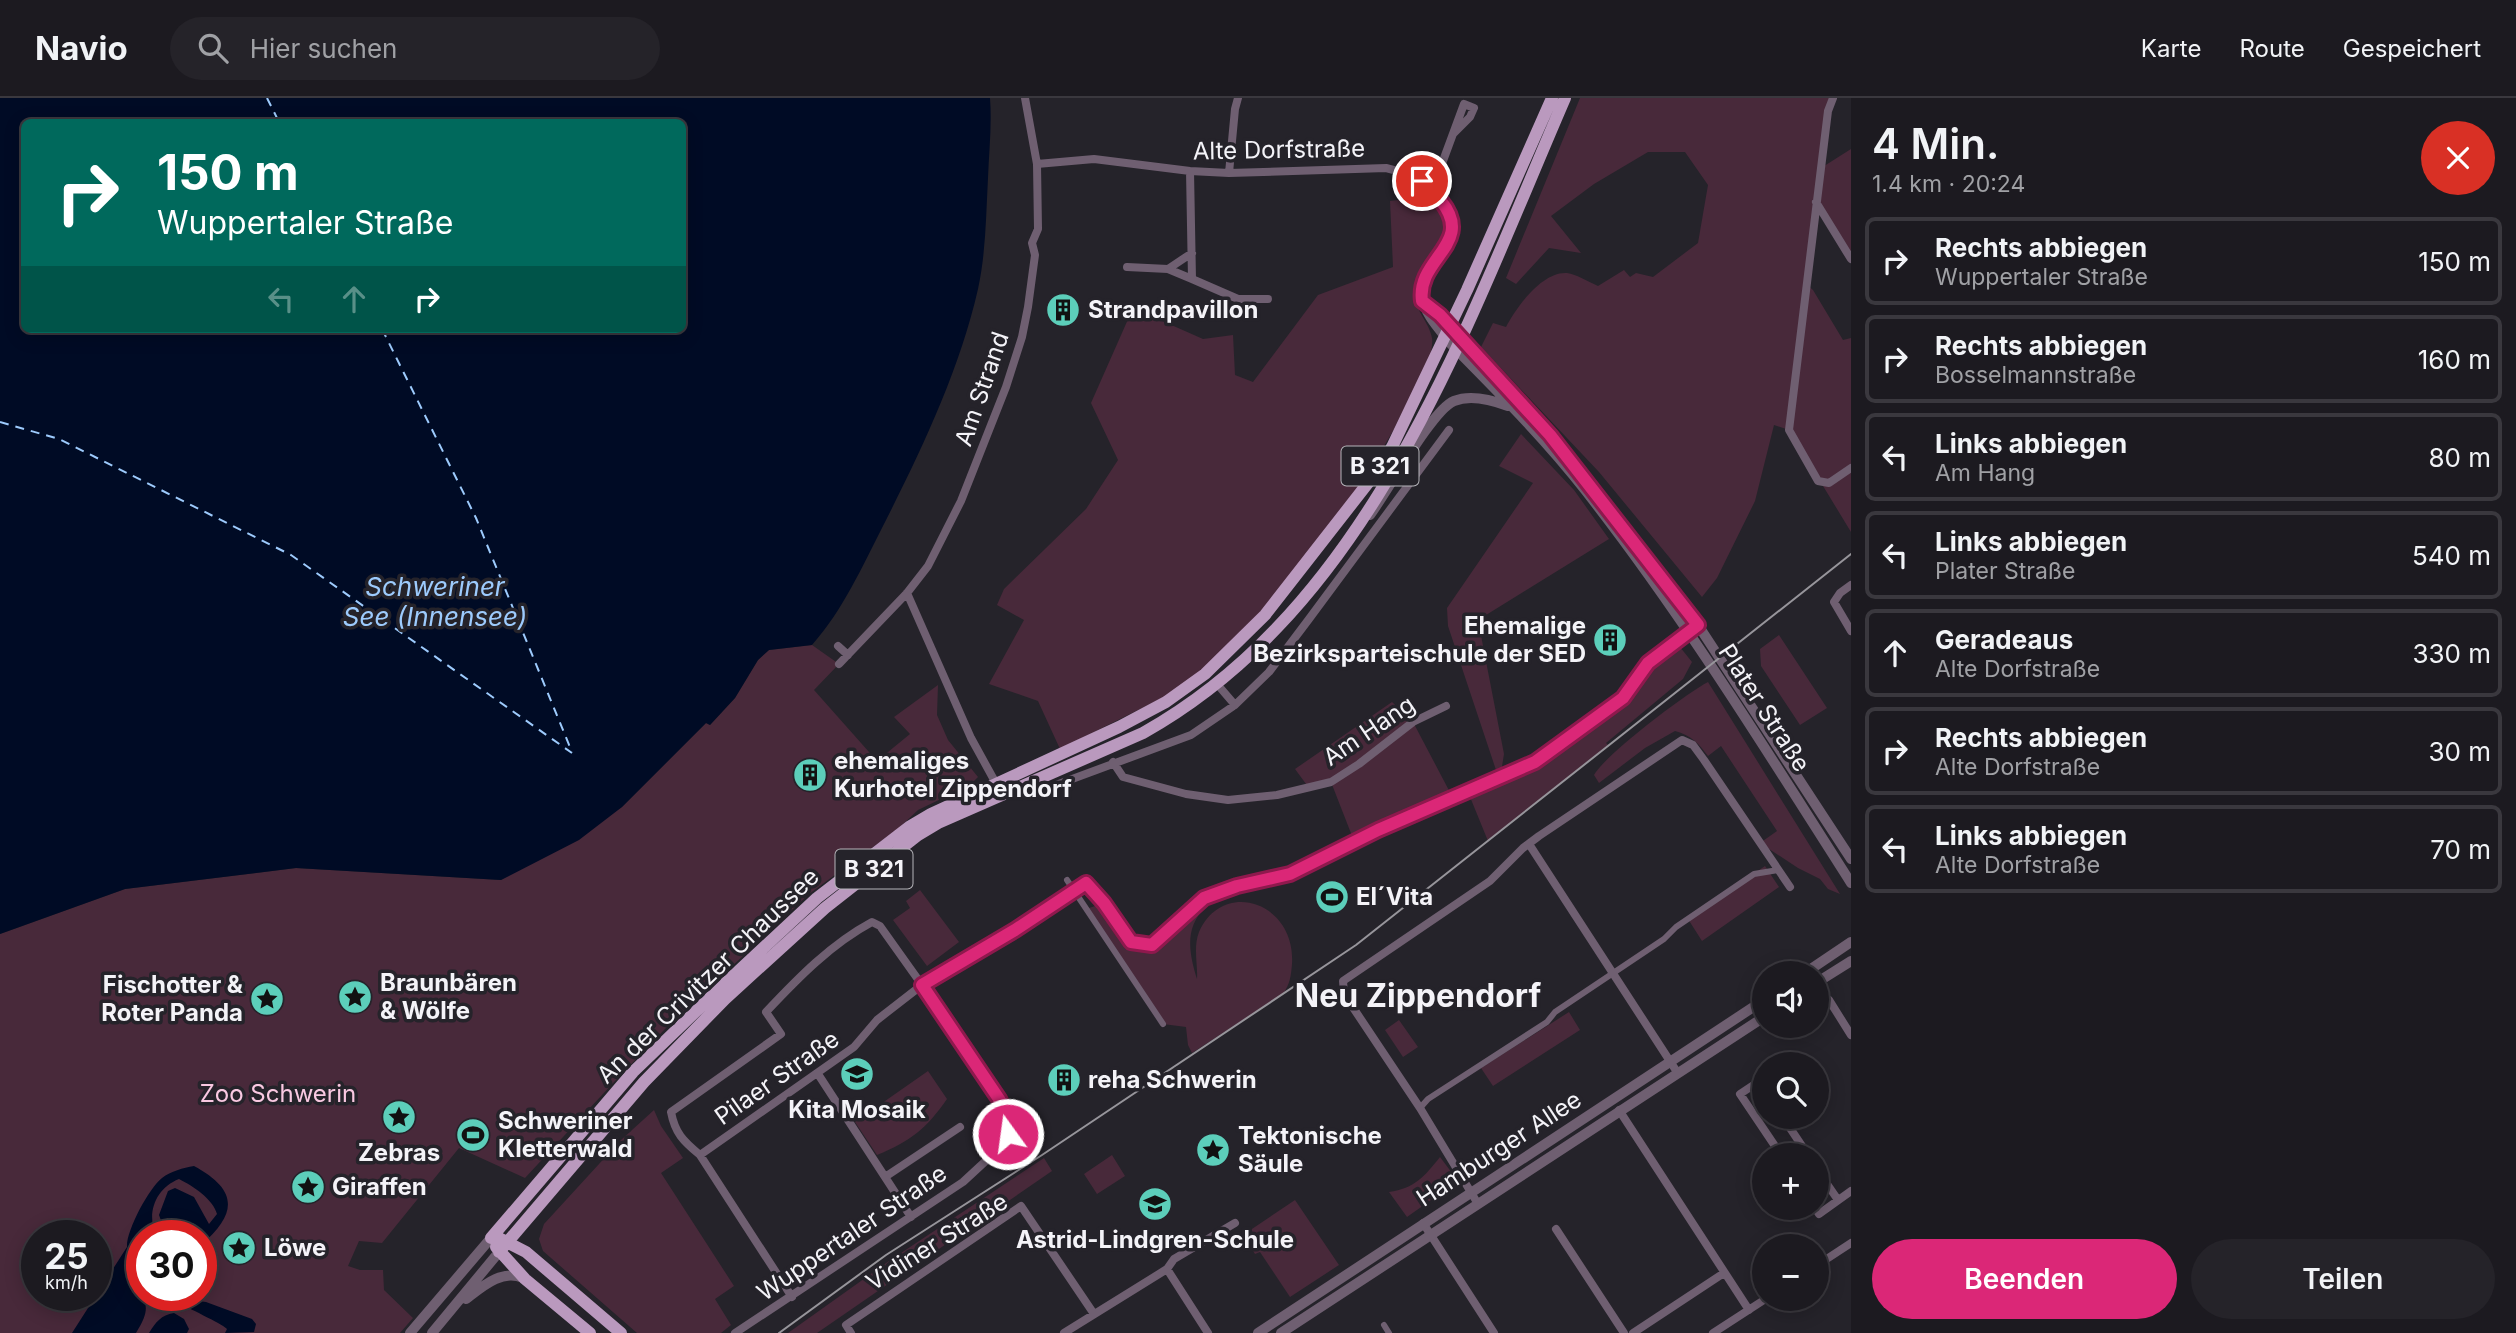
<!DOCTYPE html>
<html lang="de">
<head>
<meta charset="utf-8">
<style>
	body { margin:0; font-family:Inter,sans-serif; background:#252329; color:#f1f3f6; height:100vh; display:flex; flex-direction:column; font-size:26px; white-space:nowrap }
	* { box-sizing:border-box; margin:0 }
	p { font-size:23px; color:#a0a1a5 }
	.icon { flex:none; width:38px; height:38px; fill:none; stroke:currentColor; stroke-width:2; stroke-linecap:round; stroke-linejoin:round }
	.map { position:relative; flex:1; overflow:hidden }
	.drawer { display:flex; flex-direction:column; background:#1c1a20; width:665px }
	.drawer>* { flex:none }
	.hud { position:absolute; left:21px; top:21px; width:665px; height:214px; border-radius:10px; box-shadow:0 4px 18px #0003,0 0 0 2px #3a383e; background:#00695c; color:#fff; overflow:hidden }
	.fabs { position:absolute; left:1752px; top:863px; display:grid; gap:14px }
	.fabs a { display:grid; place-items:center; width:77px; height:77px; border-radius:50%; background:#1c1a20; box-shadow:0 4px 18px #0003,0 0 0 2px #3a383e; font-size:35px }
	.speed { position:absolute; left:21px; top:1122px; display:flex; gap:14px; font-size:35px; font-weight:700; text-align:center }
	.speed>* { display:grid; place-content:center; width:91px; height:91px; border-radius:50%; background:#1c1a20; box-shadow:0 4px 18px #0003,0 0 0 2px #3a383e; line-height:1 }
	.speed small { font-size:18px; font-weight:400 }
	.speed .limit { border:10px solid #d22; background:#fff; color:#111 }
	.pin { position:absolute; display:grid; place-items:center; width:60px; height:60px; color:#fff; margin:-30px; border:4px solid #fff; border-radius:50%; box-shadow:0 2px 7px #0007 }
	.me { position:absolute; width:77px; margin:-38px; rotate:346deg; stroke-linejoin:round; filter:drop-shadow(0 0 5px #0008) }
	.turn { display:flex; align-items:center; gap:24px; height:147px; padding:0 21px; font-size:32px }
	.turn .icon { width:91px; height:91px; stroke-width:2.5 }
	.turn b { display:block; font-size:49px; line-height:60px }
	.lanes { display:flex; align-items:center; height:66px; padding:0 21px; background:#0003; justify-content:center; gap:35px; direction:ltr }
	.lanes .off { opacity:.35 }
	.round { display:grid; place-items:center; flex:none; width:74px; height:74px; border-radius:37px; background:#252329 }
	.summary { display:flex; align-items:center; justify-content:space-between; height:119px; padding:0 21px }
	h1 { font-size:42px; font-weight:600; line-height:52px }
	.cta { display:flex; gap:14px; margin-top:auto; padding:14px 21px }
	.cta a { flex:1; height:80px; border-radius:42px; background:#db2777; color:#fff; font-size:28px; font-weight:600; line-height:80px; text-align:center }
	.cta a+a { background:#252329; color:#f1f3f6 }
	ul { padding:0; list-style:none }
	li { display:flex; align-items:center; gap:21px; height:88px; margin:0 14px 10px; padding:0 7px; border:4px solid #3a383e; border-radius:10px }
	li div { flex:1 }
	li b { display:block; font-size:26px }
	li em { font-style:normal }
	header { display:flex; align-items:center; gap:42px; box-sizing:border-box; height:98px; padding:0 35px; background:#1c1a20; border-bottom:2px solid #3a383e }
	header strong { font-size:33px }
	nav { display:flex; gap:38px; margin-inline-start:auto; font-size:24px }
	.search { width:490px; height:63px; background:#252329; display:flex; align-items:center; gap:18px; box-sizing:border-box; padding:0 24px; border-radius:38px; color:#a0a1a5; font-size:26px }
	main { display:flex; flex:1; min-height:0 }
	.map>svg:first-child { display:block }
</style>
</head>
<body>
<header>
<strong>Navio</strong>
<div class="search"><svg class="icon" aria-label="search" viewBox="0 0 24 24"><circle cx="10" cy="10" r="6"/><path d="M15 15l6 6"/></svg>Hier suchen</div>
<nav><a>Karte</a><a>Route</a><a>Gespeichert</a></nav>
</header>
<main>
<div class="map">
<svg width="1851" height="1235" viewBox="0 0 1851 1235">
	<rect width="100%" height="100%" fill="#25232a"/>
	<!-- green -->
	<path fill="#48293a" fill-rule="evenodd" d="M1580 0H1833L1821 70 1851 51V161L1817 105 1806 186 1813 192 1843 242 1851 240V434L1789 332 1774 327 1755 403 1717 480 1702 499 1599 374 1481 249 1493 225 1506 229C1516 210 1542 173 1567 175 1576 176 1589 184 1598 188L1624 172 1630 179 1636 175 1653 179 1698 145 1708 87 1685 54H1648L1594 86 1551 118 1581 155 1549 150 1516 186 1506 180Z
		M1409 82C1448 104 1458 121 1432 160 1426 168 1417 179 1415 189 1411 210 1429 222 1432 240 1433 245 1431 252 1431 257L1394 331 1369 374 1341 414 1262 515 1203 572 1164 599 1060 651 1038 603 989 586 1024 522 997 507 1004 491 1086 411 1118 362 1091 305 1133 210 1203 241 1233 237 1235 277 1253 284 1318 197 1393 169 1390 103 1406 101Z
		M1521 336 1574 392 1609 441 1478 522 1504 656 1500 681 1535 664 1623 600 1648 565 1676 544 1692 564 1683 581 1606 645 1608 647 1488 743 1468 694 1499 681 1448 528 1447 510 1533 385 1499 368Z
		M1779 537 1827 610 1800 627 1761 568 1760 551Z
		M812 547 839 566 814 592 877 663 910 636 894 619 938 587 937 617 948 642 978 679 970 687 918 712 899 730 809 796 665 931 614 984 525 1080 459 1050 382 1145 359 1143 348 1168 360 1172H383L384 1192 413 1220 400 1235H0V836L125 791 296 770 501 782 622 709 706 625 710 627 735 600 758 562 769 552ZM37 1138H96V1197H37ZM142 1138H201V1197H142Z
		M1708 584 1840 796 1828 791 1820 781 1798 770 1760 745 1777 733 1721 648 1708 658C1699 646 1691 637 1675 633L1645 650 1599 685 1594 677C1605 657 1685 596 1708 584Z
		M1392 604 1413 624 1453 700 1354 743 1331 684 1309 690 1295 671Z
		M1765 768 1779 789 1702 843 1688 821Z
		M920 792 959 844 927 868 893 822 910 810 906 803Z
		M1204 800 1206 809C1184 829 1189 855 1197 881 1198 868 1193 849 1199 834 1223 780 1296 804 1292 866 1291 878 1290 886 1283 896L1192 955 1188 947 1186 929 1163 926 1086 811 1104 805 1131 843 1152 847Z
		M1569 914 1580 932 1493 988 1481 970Z
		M1399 922 1418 949 1403 959 1385 932Z
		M928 973 947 1001C926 1031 911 1043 877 1057L855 1024Z
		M654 1012 661 1028 683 1060 661 1075 734 1188 715 1201 731 1227 721 1235H637L543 1153 539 1141 544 1126 621 1042Z
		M1112 1057 1125 1078 1097 1096 1084 1076Z
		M1440 1059 1458 1083 1407 1119 1389 1094C1415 1090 1424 1079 1440 1059Z
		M1044 1060 1052 1073 817 1235H788L889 1163Z
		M1295 1102 1339 1167 1290 1199 1260 1154 1255 1156 1243 1137Z"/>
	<!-- water -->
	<path fill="#000b25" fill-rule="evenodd" d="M0 0H990C992 27 989 53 988 80 986 117 986 154 978 191 959 274 921 353 883 428 862 469 843 512 812 547L769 552 758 562 735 600 710 627 706 625 622 709 579 742 501 782 296 770 125 791 0 836ZM682 24V231H24V24Z
		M194 1068C238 1092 238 1115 201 1147L200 1137 203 1133 193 1125 186 1128 167 1120 164 1131 159 1117 168 1093 175 1090 194 1099 209 1126 217 1116C213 1101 193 1088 179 1081 156 1090 146 1115 156 1137L142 1138V1173L134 1179C145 1205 153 1208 136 1235H72L127 1149C126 1133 149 1090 162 1080 171 1073 183 1070 194 1068Z
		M175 1197H189L191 1202 206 1204 252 1221 256 1226 254 1234 225 1235 227 1231C221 1225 187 1210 176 1203Z
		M174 1215 184 1221 189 1231 187 1235H149C156 1224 161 1217 174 1215Z"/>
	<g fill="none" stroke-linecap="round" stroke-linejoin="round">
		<!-- ferry -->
		<path stroke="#9dcbfd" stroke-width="2" stroke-dasharray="9 7" stroke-linecap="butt" d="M267 0 279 24
			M382 231 476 420 572 654
			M0 324 59 341 291 457 572 655"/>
		<!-- pedestrian -->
		<path stroke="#6f5f71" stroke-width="6" d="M1067 782 1163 926
			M1420 1010 1428 1001 1547 924 1555 914 1664 841 1676 829 1754 776 1778 772
			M1384 1227 1389 1235"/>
		<!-- minor -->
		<path stroke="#6f5f71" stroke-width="8" d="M1833 0 1828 13 1789 332 1818 383 1829 385 1851 370
			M1037 66 1094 61 1190 73 1229 75 1386 70C1411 76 1424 82 1440 102 1477 148 1419 156 1421 198 1423 214 1435 228 1445 240
			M1190 73 1192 181 1238 201H1268
			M1229 75 1235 11 1238 0
			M1428 87 1440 71 1464 6 1474 10 1470 19 1453 36
			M1816 104 1851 161
			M1127 169 1168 171 1192 155
			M1168 171 1192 181
			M1422 203 1450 228
			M1851 487 1840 495 1834 504 1851 533
			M907 495 971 640 993 680 1006 696
			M838 548 848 557
			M839 566 907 495 928 468 961 403 1006 289 1022 239 1028 209 1035 157 1032 145 1038 131 1037 66 1025 0
			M1217 586 1235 607
			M1113 664 1123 679 1186 696 1228 702 1277 697 1331 684 1359 666 1413 624 1446 608
			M1037 694 1191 637 1235 607 1269 574 1309 521 1449 332
			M1529 746 1677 974
			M872 824 880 828 922 887 877 922 854 949 700 1057C683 1043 675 1035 671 1014L781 936 766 914C798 880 831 846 872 824Z
			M1829 902 1851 937
			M818 976 911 1119
			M1764 992 1755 986 1740 996 1781 1057
			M1619 1012 1749 1212
			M1782 1018 1808 1057
			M700 1057 792 1199
			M1816 1070 1838 1102
			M885 1079 960 1029
			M1478 1106 1420 1010 1344 896 1343 883 1490 783 1523 750 1539 738 1682 642 1693 647 1704 662 1790 789
			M1815 1110 1819 1116 1851 1093
			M1423 1125 1494 1235
			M1556 1131 1624 1235
			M1816 1168 1851 1145
			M1167 1171 1208 1235
			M735 1235 963 1084 1003 1047 1008 1036 1010 1022 999 1001 922 887 1015 832 1086 785 1104 805 1131 843 1152 847 1204 800 1237 788 1290 776 1354 743 1535 664 1623 600 1648 565 1692 531
			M851 1235 846 1227 1021 1108 1094 1216
			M1064 1235 1167 1171 1174 1161 1235 1125
			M1633 1235 1724 1175
			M1713 1235 1767 1200"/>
		<!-- tertiary -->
		<path stroke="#6f5f71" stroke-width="10" d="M1450 228 1550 337 1698 527 1851 761
			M1445 240C1493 289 1543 338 1585 392 1683 517 1766 652 1851 785
			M1370 417C1388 393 1432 312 1454 303 1471 296 1492 302 1508 308
			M1805 875 1851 844
			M1816 885 1851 863
			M466 1201C483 1188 502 1171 523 1180
			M410 1235 491 1140
			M432 1235 499 1154
			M1258 1235 1764 902
			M1281 1235 1764 919"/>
		<!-- primary -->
		<path stroke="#ba99be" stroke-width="12" d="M491 1140 633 974 718 892 817 800 909 729 931 716 1119 629 1166 604 1205 576 1265 517 1375 376 1392 349 1467 192 1552 0
			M501 1141 526 1154 621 1235
			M496 1149 525 1181 590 1235
			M499 1154 644 984 725 901 825 810 918 737 938 725 1143 635C1373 506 1466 228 1565 0"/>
		<!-- tram -->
		<path stroke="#97959b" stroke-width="2" d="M779 1235 886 1157 1042 1057 1356 847 1851 456"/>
	</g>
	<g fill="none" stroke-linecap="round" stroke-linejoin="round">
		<!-- route casing -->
		<g stroke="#8e194d" stroke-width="18">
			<path id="route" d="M1008 1036 1010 1023 999 1001 922 887 1015 832 1086 785 1104 805 1131 844 1152 847 1204 800 1237 788 1290 776 1378 732 1535 664 1623 600 1648 565 1698 527 1550 337 1440 217 1422 203C1416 160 1476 146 1441 103 1435 96 1431 88 1422 83"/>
		</g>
		<!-- route -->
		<use href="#route" stroke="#db2777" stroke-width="12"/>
	</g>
	<!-- icons -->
	<defs>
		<g id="building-disc" transform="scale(1.75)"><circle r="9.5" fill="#5cceba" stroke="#25232a"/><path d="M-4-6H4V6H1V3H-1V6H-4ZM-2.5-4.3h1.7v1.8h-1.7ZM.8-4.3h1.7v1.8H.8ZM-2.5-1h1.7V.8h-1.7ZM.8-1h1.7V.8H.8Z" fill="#111"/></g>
		<g id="stadium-disc" transform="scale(1.75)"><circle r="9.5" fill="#5cceba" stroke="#25232a"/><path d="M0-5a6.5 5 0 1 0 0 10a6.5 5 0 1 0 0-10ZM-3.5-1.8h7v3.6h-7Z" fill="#111"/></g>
		<g id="sight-disc" transform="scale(1.75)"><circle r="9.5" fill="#5cceba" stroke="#25232a"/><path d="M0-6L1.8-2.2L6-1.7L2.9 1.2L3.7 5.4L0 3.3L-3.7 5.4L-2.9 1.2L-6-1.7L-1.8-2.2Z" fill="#111"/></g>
		<g id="school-disc" transform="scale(1.75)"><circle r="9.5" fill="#5cceba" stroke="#25232a"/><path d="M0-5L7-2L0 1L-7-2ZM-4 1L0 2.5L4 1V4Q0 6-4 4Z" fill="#111"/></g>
	</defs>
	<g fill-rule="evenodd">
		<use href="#building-disc" x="1063" y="212"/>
		<use href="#building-disc" x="1610" y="542"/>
		<use href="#building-disc" x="810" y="677"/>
		<use href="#stadium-disc" x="1332" y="799"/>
		<use href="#sight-disc" x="355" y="899"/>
		<use href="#sight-disc" x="267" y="901"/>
		<use href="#school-disc" x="857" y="976"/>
		<use href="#building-disc" x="1064" y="982"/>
		<use href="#sight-disc" x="399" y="1019"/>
		<use href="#stadium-disc" x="473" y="1037"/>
		<use href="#sight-disc" x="1213" y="1052"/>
		<use href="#sight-disc" x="308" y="1089"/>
		<use href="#school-disc" x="1155" y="1106"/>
		<use href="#sight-disc" x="239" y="1150"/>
	</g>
	<g text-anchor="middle" stroke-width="7" stroke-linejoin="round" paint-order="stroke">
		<!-- shield labels -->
		<g fill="#25232a" stroke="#b6b5ba" stroke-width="2">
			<rect x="1341.5" y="348.5" width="77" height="39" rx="5"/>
			<rect x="835.5" y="751.5" width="77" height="39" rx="5"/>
		</g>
		<g font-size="23" font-weight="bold" fill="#f4f3f8">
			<text x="1380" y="376">B 321</text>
			<text x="874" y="779">B 321</text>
		</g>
		<!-- street labels -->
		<g font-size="24" fill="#f4f3f8" stroke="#25232a">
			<text transform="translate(1279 52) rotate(-1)" y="8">Alte Dorfstraße</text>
			<text transform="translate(982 291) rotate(-71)" y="8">Am Strand</text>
			<text transform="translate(1764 610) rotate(57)" y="8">Plater Straße</text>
			<text transform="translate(1369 633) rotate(-34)" y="8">Am Hang</text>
			<text transform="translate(708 878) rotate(-44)" y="8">An der Crivitzer Chaussee</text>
			<text transform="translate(777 980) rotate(-35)" y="8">Pilaer Straße</text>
			<text transform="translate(1499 1051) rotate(-33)" y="8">Hamburger Allee</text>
			<text transform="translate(852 1135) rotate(-34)" y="8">Wuppertaler Straße</text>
			<text transform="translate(937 1144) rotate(-32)" y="8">Vidiner Straße</text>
		</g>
		<!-- poi labels -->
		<g font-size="24" font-weight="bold" fill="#f4f3f8" stroke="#25232a" text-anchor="start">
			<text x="1088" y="220">Strandpavillon</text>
			<text x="1586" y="536" text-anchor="end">Ehemalige<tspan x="1586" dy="28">Bezirksparteischule der SED</tspan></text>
			<text x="834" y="671">ehemaliges<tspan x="834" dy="28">Kurhotel Zippendorf</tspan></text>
			<text x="1356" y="807">El´Vita</text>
			<text x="380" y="893">Braunbären<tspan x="380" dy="28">&amp; Wölfe</tspan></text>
			<text x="243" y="895" text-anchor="end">Fischotter &amp;<tspan x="243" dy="28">Roter Panda</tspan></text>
			<text x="1088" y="990">reha Schwerin</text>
			<text x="857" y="1020" text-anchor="middle">Kita Mosaik</text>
			<text x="498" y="1031">Schweriner<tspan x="498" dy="28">Kletterwald</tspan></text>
			<text x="1238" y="1046">Tektonische<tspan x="1238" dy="28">Säule</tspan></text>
			<text x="399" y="1063" text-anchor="middle">Zebras</text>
			<text x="332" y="1097">Giraffen</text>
			<text x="1155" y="1150" text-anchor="middle">Astrid-Lindgren-Schule</text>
			<text x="264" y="1158">Löwe</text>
		</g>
		<!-- park labels -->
		<g font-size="24" fill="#f9c8e1" stroke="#25232a">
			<text x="278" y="1004">Zoo Schwerin</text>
		</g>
		<!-- water labels -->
		<g font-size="26" font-style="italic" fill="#9dcbfd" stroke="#25232a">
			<text x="435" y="498">Schweriner<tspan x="435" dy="30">See (Innensee)</tspan></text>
		</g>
		<!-- district labels -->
		<g font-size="32" font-weight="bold" fill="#f4f3f8" stroke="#25232a">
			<text x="1418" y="909">Neu Zippendorf</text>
		</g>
	</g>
</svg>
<div class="fabs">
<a><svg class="icon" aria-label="sound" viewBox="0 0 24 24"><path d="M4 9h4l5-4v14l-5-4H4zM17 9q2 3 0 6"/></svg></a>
<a><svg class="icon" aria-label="search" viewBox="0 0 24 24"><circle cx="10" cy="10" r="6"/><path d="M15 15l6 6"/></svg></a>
<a>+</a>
<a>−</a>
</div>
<div class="speed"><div>25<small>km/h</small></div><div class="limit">30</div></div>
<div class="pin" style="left:1422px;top:83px;background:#d93025"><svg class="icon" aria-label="arrive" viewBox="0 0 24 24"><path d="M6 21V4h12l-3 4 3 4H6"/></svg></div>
<svg class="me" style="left:1008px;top:1036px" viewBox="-20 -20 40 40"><circle r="17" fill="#db2777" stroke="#fff" stroke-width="3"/><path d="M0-11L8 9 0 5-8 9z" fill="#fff"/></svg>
<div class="hud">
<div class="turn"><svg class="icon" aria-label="right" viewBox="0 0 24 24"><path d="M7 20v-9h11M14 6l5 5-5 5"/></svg><div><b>150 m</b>Wuppertaler Straße</div></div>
<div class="lanes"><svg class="icon off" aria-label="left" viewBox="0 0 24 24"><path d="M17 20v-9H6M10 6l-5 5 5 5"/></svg><svg class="icon off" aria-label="ahead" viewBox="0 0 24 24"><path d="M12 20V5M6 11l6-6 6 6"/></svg><svg class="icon" aria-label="right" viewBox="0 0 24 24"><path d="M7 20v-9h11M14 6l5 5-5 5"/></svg></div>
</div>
</div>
<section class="drawer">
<div class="summary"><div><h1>4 Min.</h1><p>1.4 km · 20:24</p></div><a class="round" style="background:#d93025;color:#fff"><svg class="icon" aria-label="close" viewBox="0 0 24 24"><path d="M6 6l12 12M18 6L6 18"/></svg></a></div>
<ul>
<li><svg class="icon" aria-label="right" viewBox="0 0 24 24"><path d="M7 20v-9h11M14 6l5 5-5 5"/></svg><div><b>Rechts abbiegen</b><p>Wuppertaler Straße</p></div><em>150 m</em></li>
<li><svg class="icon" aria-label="right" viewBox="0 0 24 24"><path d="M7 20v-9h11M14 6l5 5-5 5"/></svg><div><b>Rechts abbiegen</b><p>Bosselmannstraße</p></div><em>160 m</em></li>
<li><svg class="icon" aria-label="left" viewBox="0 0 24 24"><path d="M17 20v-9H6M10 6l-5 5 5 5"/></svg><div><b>Links abbiegen</b><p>Am Hang</p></div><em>80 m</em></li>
<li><svg class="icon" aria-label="left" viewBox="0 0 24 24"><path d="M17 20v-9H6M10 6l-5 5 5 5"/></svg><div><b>Links abbiegen</b><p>Plater Straße</p></div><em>540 m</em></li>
<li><svg class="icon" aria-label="ahead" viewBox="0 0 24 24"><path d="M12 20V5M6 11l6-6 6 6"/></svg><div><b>Geradeaus</b><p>Alte Dorfstraße</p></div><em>330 m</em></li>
<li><svg class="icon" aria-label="right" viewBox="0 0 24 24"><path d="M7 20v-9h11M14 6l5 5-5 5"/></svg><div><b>Rechts abbiegen</b><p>Alte Dorfstraße</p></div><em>30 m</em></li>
<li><svg class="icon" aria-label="left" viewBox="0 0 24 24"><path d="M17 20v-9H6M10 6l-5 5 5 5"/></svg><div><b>Links abbiegen</b><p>Alte Dorfstraße</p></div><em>70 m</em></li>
</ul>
<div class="cta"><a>Beenden</a><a>Teilen</a></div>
</section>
</main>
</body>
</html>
